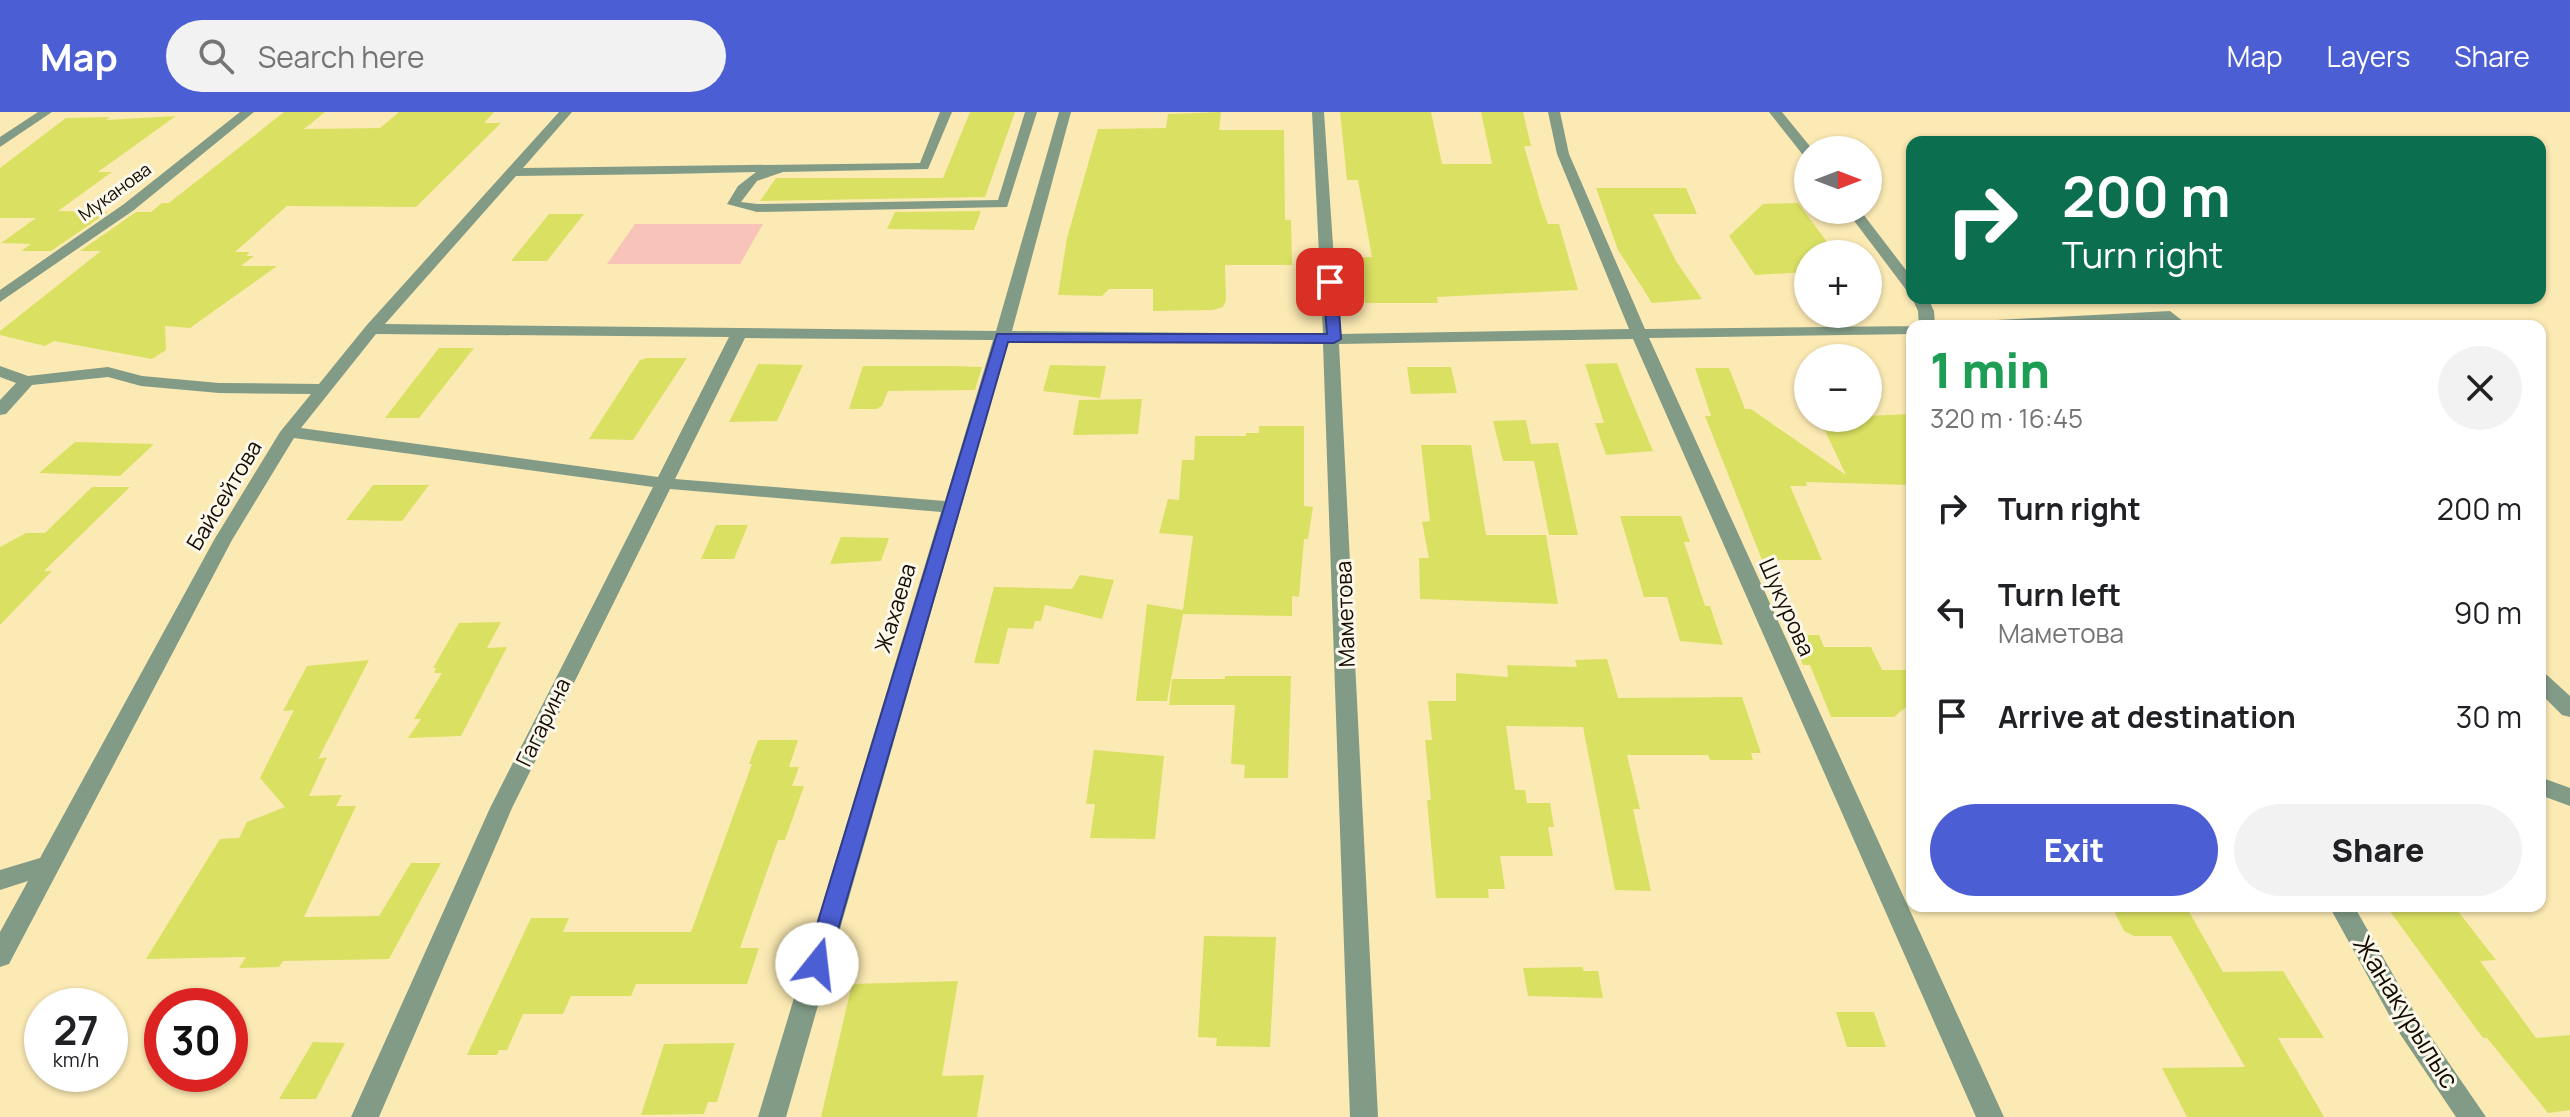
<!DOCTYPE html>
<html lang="en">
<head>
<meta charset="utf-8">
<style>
	body { margin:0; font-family:Manrope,sans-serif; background:#f2f2f2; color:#202124; height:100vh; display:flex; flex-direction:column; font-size:30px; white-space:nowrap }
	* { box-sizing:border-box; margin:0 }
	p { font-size:26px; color:#757577 }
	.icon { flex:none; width:44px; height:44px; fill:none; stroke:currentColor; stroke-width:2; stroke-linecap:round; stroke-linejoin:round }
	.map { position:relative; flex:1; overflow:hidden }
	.sheet { position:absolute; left:1906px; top:208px; width:640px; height:592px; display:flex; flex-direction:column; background:#fff; border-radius:16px; box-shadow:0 2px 6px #0004 }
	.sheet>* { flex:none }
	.top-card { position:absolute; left:1906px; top:24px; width:640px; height:168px; border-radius:16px; box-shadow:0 2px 6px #0004; background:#0b6e4f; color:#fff; overflow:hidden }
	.needle { width:52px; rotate:90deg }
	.buttons { position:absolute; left:1794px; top:24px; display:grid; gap:16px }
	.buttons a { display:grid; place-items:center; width:88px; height:88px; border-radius:50%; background:#fff; box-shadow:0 2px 6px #0004; font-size:40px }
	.speed { position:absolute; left:24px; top:876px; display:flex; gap:16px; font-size:40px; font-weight:700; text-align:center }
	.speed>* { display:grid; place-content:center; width:104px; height:104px; border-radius:50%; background:#fff; box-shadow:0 2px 6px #0004; line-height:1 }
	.speed small { font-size:20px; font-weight:400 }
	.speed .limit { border:12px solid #d22; background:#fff; color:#111 }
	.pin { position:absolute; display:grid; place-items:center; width:68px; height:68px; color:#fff; margin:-34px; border-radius:16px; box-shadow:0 4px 12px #0006 }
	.me { position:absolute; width:88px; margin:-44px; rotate:16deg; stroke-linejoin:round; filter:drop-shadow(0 0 6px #0008) }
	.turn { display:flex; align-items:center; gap:28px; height:168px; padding:0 24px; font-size:36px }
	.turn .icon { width:104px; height:104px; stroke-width:2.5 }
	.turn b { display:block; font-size:56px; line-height:68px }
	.round { display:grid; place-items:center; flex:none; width:84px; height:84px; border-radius:42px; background:#f2f2f2 }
	.head { display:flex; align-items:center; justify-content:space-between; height:136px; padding:0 24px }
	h1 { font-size:48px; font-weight:800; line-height:60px; color:#1e9e55 }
	.cta { display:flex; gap:16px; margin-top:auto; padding:16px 24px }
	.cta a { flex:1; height:92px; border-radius:48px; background:#4c5ed3; color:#fff; font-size:32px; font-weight:800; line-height:92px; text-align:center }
	.cta a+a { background:#f2f2f2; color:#202124 }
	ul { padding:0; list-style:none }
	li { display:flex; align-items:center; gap:24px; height:104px; padding:0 24px }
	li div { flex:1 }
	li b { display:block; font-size:30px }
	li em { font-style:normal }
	header { display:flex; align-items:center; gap:48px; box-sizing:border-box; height:112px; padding:0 40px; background:#4c5ed3; color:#fff }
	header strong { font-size:38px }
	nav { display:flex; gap:44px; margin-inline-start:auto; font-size:28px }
	.search { width:560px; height:72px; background:#f2f2f2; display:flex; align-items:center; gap:20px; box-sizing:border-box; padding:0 28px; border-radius:44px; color:#757577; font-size:30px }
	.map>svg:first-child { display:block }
</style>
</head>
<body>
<header>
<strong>Map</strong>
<div class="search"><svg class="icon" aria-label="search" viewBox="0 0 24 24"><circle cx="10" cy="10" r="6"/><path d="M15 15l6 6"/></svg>Search here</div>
<nav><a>Map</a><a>Layers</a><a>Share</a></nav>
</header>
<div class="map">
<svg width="2570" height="1005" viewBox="0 0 2570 1005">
	<rect width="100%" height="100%" fill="#fceab4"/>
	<!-- green -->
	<path fill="#f8c3b8" d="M635 112H763L740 152H607Z"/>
	<!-- building -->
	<path fill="#dae162" d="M284 0H325L304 17 380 16 399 0H494L484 11H501L416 95 287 94 235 140H250L246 144H254L241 154H277L190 216 165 214 166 238 152 247 54 229 45 234 0 223V219L101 139H80L136 100H151L162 91H169Z
		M970 0H1015L985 85 760 89 776 66H943Z
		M1221 0 1219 18H1284L1285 108H1291L1292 153H1225L1226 188 1223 195 1213 198 1153 199V177H1109L1102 184 1058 183 1067 126 1098 17 1166 16 1168 2Z
		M1340 0H1431L1442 52H1492L1481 0H1523L1531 34H1524L1541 92 1548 112H1559L1578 178 1437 185 1438 191H1365L1360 145H1372L1358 68H1347Z
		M176 4 98 60H112L58 99 108 100 51 139H21L31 132 1 131 36 106H0V56L66 6 110 5 106 8Z
		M1596 76H1686L1697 102H1653L1676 149 1702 187 1652 191 1618 138Z
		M1798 91 1836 142H1808V160L1755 163 1729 124 1763 92Z
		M981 99 974 118 887 117 895 100Z
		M549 102H584L547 149H511Z
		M439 236H474L419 306H385Z
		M647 246H687L633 328 589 327 640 248Z
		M1617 251 1629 282 1653 339 1606 343 1595 311H1604L1585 252Z
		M758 252 803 253 777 309 729 310Z
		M1050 253 1106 254 1100 286 1043 279Z
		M863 254H951L982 255 975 278 888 279 882 294 876 297H849Z
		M1407 255H1451L1457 281 1411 282Z
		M1695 256H1729L1745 297H1751L1846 363 1819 306 1912 302V373L1806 370 1807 374H1790L1822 448H1762L1705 304H1711Z
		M1142 287 1138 322 1073 323 1079 288Z
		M1526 308 1531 332 1558 331 1578 423H1549L1534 349H1503L1493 309Z
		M1259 314H1304V394L1313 395 1308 427H1304L1299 485 1292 484V504L1183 502 1167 589H1136L1147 492 1183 498 1193 424 1159 421 1168 387 1179 388 1182 348H1194L1195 324H1246V321H1259Z
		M75 330 154 332 120 364 39 361Z
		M1421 333H1471L1486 423H1546L1558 492 1420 487 1419 446H1429L1422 410 1430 409Z
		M373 373H429L402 409 346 408Z
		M92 375H130L44 459H52L0 513V435L26 421H45Z
		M1620 404H1681L1690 430H1684L1705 494H1710L1723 533 1680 529 1667 485H1644Z
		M716 413H748L734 447H701Z
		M841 425 889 426 881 449 830 452Z
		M1080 463 1114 468 1102 507 1045 493 1041 509H1035L1033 517 1008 516 999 552 974 551 994 475 1072 477Z
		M501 510 487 536 507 535 461 624 408 626 421 607H414L442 561H434L436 556H433L459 511Z
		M1791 523H1819L1824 535H1871L1882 558H1912V590L1894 605H1831L1810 553H1803Z
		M1607 547 1618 586 1742 585 1761 641H1751L1753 648H1710L1708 643H1627L1640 697H1633L1651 779 1615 778 1583 615 1506 614 1515 678H1525L1527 691H1550L1554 715H1548L1553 744H1500L1505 777H1488L1489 786H1436L1427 688H1431L1425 628H1432L1428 589H1456V561L1508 565 1507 553 1577 555 1575 548Z
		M369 548 318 647 327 645 309 684 342 683 336 694H356L304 805 379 804 411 751H441L389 847 283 849 279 855 239 856 246 845 146 847 220 727 239 726 247 710 285 695 260 666 294 598 283 599 307 554Z
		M1225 564H1291L1288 666H1244L1245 653 1231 652 1235 593H1169L1172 567H1225Z
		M758 628H798L789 655H799L792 674H804L785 728H778L740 836H759L747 872H636L631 884H571L563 902H523L507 938H499L497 943H467L531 806H569L563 820H691L752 652H749Z
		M1094 638 1164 644 1155 727 1090 726 1095 692H1086Z
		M2386 794H2454L2496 848 2480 849 2536 926 2570 923V998L2548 1001 2487 926H2483Z
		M2187 796 2223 860 2283 859 2324 926H2278L2324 1005H2187L2162 956 2245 955 2171 824H2134L2124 819 2113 797Z
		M1204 824 1276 825 1270 935 1216 934 1217 926 1198 925Z
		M1582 855 1584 859H1598L1603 886 1528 884 1523 856Z
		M958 869 942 964 984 963 977 1005H821L852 872Z
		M1836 900H1874L1886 935H1847Z
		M313 930 345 931 316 987H279Z
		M735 931 717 990H708L704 1002 641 1003 664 932Z"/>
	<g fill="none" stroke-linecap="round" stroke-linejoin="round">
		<!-- lane -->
		<path fill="#829b87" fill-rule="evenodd" d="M940 0H952L928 57 783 60 757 69 741 90 757 92 998 88 1025 0H1037L1007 95 757 100 727 92 738 74 756 60 668 62 662 58 668 54 920 51Z"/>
		<!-- street -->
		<path fill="#829b87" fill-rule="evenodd" d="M38 0H52L0 35V25Z
			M240 0H254L134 98 0 190V178L124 92Z
			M559 0H572L523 56 668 54 675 58 668 62 516 64 385 212 996 219 1059 0H1071L1012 219 1323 222 1312 0H1324L1339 222 1629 217 1557 42 1548 0H1560L1569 42 1645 217 1918 214H1912V222L1649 226 2004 1005H1976L1633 227 1339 232 1378 1005H1350L1323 232 1009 228 786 1005H758L941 400 670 377 512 696 379 1005H351L490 696 653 375 294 326 232 428 9 852 0 855V820L28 769 0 778V758L40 746 214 428 280 320 311 282 219 281 141 274 108 265 32 273 6 302 0 303V288L16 271 0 265V254L28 264 108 255 142 264 219 271 319 272 366 214ZM376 222 729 225 658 365 301 316ZM745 226 993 228 945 389 675 367Z
			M1769 0H1782L1813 38H1808V44L1803 43Z
			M1846 98H1860L1912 166V181L1907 179Z
			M1912 186H1928L1934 199 1935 214H1919L1918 199Z
			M2170 199 2189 214H2172L2166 209 2067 214H1970L1978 209Z
			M2540 560 2547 563 2570 584V605L2562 603 2540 581Z
			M2540 665 2570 676V694L2540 683Z
			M2329 794H2354L2416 903 2486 1005H2456L2398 919Z"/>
	</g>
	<!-- route -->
	<path fill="#4c5ed3" stroke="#313d89" stroke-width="2" d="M1330 166 1337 170 1341 227 1334 231 1008 230 828 852 825 859 817 862 809 859 805 852 997 222H1327L1323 170Z"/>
	<g text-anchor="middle" stroke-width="6" stroke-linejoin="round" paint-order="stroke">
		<!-- far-street labels -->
		<g font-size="18" fill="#140c00" stroke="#fcf8eb">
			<text transform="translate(115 80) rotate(-36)" y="6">Муканова</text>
		</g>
		<!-- street labels -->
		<g font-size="22" fill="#140c00" stroke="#fcf8eb">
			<text transform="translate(224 383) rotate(-59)" y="8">Байсейтова</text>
			<text transform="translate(1787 495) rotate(66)" y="8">Шукурова</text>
			<text transform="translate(895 496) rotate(-73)" y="8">Жахаева</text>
			<text transform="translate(1345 502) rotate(-92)" y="8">Маметова</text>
			<text transform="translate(543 610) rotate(-64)" y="8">Гагарина</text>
		</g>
		<!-- near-street labels -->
		<g font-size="26" fill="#140c00" stroke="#fcf8eb">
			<text transform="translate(2406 900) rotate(58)" y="9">Жанакурылыс</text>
		</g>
	</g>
</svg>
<div class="buttons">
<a><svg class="needle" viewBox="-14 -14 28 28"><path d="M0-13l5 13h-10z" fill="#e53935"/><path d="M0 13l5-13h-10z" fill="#757577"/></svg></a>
<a>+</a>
<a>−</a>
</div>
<div class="speed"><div>27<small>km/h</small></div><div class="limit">30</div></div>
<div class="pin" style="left:1330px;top:170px;background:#d93025"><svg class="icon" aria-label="arrive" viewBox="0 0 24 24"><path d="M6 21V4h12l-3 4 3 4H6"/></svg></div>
<svg class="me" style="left:817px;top:852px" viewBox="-20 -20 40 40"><circle r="19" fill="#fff"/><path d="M0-13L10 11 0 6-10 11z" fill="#4c5ed3"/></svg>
<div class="top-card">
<div class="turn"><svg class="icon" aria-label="right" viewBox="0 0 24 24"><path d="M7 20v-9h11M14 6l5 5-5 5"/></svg><div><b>200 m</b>Turn right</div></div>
</div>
<section class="sheet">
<div class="head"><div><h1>1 min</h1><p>320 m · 16:45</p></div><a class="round"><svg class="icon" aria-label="close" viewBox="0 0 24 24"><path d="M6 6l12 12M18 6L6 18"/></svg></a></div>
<ul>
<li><svg class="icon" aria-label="right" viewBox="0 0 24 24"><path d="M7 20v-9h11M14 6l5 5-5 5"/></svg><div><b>Turn right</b></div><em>200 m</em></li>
<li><svg class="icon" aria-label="left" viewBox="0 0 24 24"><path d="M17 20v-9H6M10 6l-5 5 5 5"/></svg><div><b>Turn left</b><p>Маметова</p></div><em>90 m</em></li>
<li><svg class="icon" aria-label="arrive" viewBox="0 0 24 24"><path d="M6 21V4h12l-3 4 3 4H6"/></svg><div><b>Arrive at destination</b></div><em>30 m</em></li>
</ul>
<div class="cta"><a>Exit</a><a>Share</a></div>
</section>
</div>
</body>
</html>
